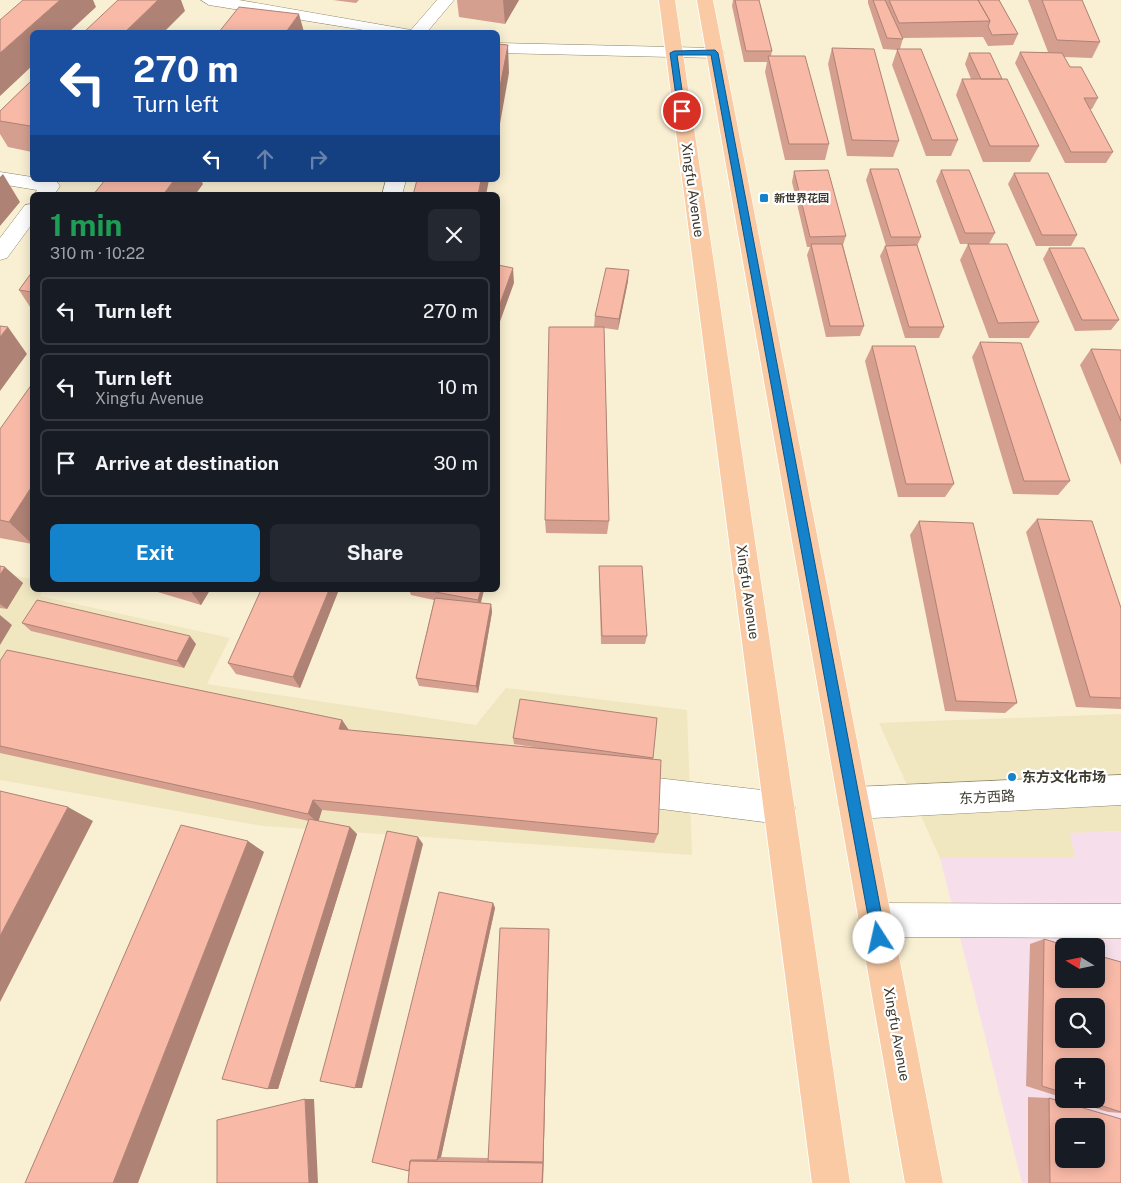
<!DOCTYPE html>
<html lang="en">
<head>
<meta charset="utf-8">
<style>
	body { margin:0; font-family:"Public Sans","Noto Sans SC",sans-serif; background:#242831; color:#f1f3f6; height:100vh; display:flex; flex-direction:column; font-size:19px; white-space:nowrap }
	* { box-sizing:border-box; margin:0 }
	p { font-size:16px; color:#9ea1a6 }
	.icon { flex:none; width:28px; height:28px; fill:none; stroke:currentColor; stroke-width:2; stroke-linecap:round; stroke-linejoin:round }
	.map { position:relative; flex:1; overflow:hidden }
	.drawer { position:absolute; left:30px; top:192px; width:470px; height:400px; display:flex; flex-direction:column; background:#171b24; border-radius:8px; box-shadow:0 2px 12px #0003 }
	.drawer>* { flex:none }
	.guide { position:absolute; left:30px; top:30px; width:470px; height:152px; border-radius:8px; box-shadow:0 2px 12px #0003; background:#1a4fa0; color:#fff; overflow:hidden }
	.needle { width:32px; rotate:280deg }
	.buttons { position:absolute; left:1055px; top:938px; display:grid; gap:10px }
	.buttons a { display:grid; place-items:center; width:50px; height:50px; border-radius:8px; background:#171b24; box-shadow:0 2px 12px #0003; font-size:25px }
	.pin { position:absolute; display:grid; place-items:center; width:42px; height:42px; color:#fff; margin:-21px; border:2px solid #fff; border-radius:50%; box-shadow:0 1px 5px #0007 }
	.me { position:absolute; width:55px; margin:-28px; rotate:350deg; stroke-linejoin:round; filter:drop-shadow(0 0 4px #0008) }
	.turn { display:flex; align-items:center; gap:18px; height:105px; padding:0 20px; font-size:22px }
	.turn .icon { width:65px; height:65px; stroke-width:2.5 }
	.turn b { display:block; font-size:35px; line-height:42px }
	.lanes { display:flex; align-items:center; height:48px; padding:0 20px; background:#0003; justify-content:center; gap:25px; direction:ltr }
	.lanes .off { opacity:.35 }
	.round { display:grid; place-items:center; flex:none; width:52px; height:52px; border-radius:8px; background:#242831 }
	.summary { display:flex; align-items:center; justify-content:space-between; height:85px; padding:0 20px }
	h1 { font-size:30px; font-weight:700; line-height:38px; color:#1e9e55 }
	.action { display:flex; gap:10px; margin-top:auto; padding:10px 20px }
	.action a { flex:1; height:58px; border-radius:8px; background:#1582cc; color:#fff; font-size:20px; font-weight:700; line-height:58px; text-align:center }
	.action a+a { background:#242831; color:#f1f3f6 }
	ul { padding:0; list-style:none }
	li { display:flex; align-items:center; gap:15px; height:68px; margin:0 10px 8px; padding:0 10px; border:2px solid #363941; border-radius:8px }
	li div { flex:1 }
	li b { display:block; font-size:19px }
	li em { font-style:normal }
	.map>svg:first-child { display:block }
</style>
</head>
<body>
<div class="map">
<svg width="1121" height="1183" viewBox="0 0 1121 1183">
	<rect width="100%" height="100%" fill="#f9f0d3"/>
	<!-- built -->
	<path fill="#f0e6c0" d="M0 573 32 579V590H43L40 596 230 638 207 684 476 725 506 688 687 710 692 855 263 826 0 780Z
		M1121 714V831L1071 833 1075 858H940L879 723Z"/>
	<!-- industrial -->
	<path fill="#f6dfea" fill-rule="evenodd" d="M1121 831V1183H1022L940 858H1075L1070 833ZM1064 946H1096V979H1064ZM1064 1006H1096V1039H1064ZM1064 1066H1096V1099H1064ZM1064 1126H1096V1159H1064Z"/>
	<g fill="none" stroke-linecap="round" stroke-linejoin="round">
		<!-- minor casing -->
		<g stroke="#8c8469" stroke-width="1">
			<path id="minor" d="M201 0H239L411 30 437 0H454L427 32H376L209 5Z
				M498 43 715 48 721 49 724 53 721 57 715 58 498 53Z
				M0 172 32 177V180L57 182 60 186 54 195H34L37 190 0 184Z
				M386 180H406L402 195H382Z
				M32 204V224L7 258 0 260V238L25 205Z
				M622 774 779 792 790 797 795 808 790 819 779 824 622 804 611 800 606 789 611 778Z
				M1121 775V805L854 819 843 814 838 803 843 792 854 787Z
				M875 903 1121 904V938L875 937 863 932 858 920 863 908Z"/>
		</g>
		<!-- major casing -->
		<g stroke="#fff" stroke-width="1">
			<path id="major" d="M659 0H675L850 1183H812Z
				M697 0H713L943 1183H905Z"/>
		</g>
		<!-- minor -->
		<use href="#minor" fill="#fff" fill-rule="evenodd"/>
		<!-- major -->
		<use href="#major" fill="#f9caa3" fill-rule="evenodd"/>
	</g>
	<!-- wall -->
	<path fill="#d59f90" d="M333 0H359L356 3Z
		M457 0H519L505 24 459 17Z
		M733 0H759L772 51 771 56 829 144 825 160H785L765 72 767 62H744L732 6Z
		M868 0H999L1018 34 1013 45 988 46 983 37 903 38 900 49 958 140 951 156H926L892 65 897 50 883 49 868 3Z
		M1028 0H1082L1100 42 1092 58 1064 57 1070 67 1098 98 1092 109H1090L1113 152 1106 163H1065L1015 63 1020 52H1048Z
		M832 48 899 141 893 157 847 156 828 64Z
		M969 53 1002 79 1039 146 1030 162H983L956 95 962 79H971L965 64Z
		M32 80V152L8 147 0 134V111Z
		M870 169 921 237 917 246 944 327 939 338H905L880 256 885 246H886L866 180Z
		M941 170 995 233 989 244H960L936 181Z
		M794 171 846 236 843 245 864 326 860 336 826 337 807 255 810 247H807L792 182Z
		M1014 173 1077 235 1071 246H1036L1008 184Z
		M968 244 1039 322 1029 338H989L960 260Z
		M1049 248 1119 320 1111 330 1075 331 1043 259Z
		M32 272V310L19 290Z
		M628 281 618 330 604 328 609 521 607 534 546 533 545 520 599 327H594L595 316Z
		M980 342 1070 481 1058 495 1013 494 972 357Z
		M872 346 954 484 945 497H898L865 361Z
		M1091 349 1121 350V465L1080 365Z
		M0 429 32 544 0 538Z
		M1037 519 1121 608V709L1076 707 1026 532Z
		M919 521 1017 703 1005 713 945 711 910 535Z
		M0 566 23 583 7 609 0 608Z
		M599 566 647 636 645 644H601L599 575Z
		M151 590H210L201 605Z
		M409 590H484L481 603 491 604 492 612 478 693 419 686 416 678 434 600 411 595Z
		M338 592 300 688 236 674 228 663Z
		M22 623 196 644 184 668 31 631Z
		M0 661 342 720 349 730 540 748 514 744 513 738 657 718 653 759 658 834 654 843 322 810 318 821 350 827 357 834 278 1089H268L309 821 0 753Z
		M493 903 495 908 441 1157 488 1158 549 929 543 1183H408L409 1171 372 1162Z
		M1044 939 1121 962V1113L1108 1112 1066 1099H1096L1064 1066V1098L1026 1086 1030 944Z
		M1028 1097 1049 1098 1121 1183H1028Z"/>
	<!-- shaded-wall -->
	<path fill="#ae8275" d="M60 0H93L96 7 69 32H32V66L0 96V53Z
		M158 0H181L185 11 164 32H125Z
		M503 0H519L505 24Z
		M299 14 304 32H286Z
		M508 45 509 73 498 135V97Z
		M32 123V131L30 126Z
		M3 174 20 202 0 226V177Z
		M174 180H201L203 184 195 195H163Z
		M481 180H489L486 195H478Z
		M513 268 514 283 498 327V309Z
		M629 270 628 281 618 330 619 319Z
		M8 327 27 354 0 391V337Z
		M32 486V544L9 522Z
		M5 567 23 583 7 609 0 604V575Z
		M190 590H210L201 605Z
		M329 590H337L338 592 300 688 293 677Z
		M481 590H484L479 608 478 600Z
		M491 604 492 612 478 693 476 686Z
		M0 615 12 625 0 645Z
		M190 636 196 644 184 668 177 661Z
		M342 720 350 732 339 729Z
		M313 800 322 810 318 823 308 814Z
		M68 807 93 821 0 1002V936Z
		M350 827 357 834 278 1089H268Z
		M418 837 423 844 362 1088H355Z
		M248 841 264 852 138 1183H113Z
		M493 903 495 908 441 1157 437 1160Z
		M549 929 543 1183H542Z
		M305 1099H314L318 1183H309Z"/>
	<!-- building -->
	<path fill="#f8b9a7" stroke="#ae8275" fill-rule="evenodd" d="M23 0H60L0 53V20Z
		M118 0H158L125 32H84Z
		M735 0H759L772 51H746Z
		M873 0H885L903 39 887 38Z
		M889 0H978L990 21 899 23Z
		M978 0H999L1018 34 992 35 988 26 990 21Z
		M1042 0H1082L1100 42 1057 40Z
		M239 7 299 14 286 32H219Z
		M498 44 508 45 498 97Z
		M832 48 874 49 899 141 852 140Z
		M897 49H921L958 140H932Z
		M1020 52 1062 53 1070 67H1081L1098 98H1084L1113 152H1071Z
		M969 53H990L1002 79H981Z
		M768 56H805L829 144H789Z
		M962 79H1007L1039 146H990Z
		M32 80V123L30 126 0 121V111Z
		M870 169H898L921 237H891Z
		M828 170 846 236 810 237 794 171Z
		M941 170H969L995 233H965Z
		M1014 173H1048L1077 235H1042Z
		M105 180H174L163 195H93Z
		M417 180H481L478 195H413Z
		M811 244H842L864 326H830Z
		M968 244H1007L1039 322 998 323Z
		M917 245 944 327H909L885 246Z
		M1049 248H1084L1119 320H1082Z
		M498 265 513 268 498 309Z
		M606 268 629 270 619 319 595 316Z
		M32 272V292L19 290Z
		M0 326 8 327 0 337Z
		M549 327H604L609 521 545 520Z
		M980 342 1021 343 1070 481H1024Z
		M872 346H915L954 484H906Z
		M1091 349 1121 350V421Z
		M32 384V486L9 522 0 520V429Z
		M1037 519 1092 521 1121 608V698L1090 697Z
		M919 521 973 523 1017 703 956 701Z
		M0 566 5 567 0 575Z
		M599 566H642L647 636H602Z
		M261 590H329L293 677 228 663Z
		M425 590H481L478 600Z
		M435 598 491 604 476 686 416 678Z
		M37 600 190 636 177 661 22 623Z
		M7 650 342 720 339 729 661 760 658 834 313 800 308 814 0 746V661Z
		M520 699 657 718 653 758 513 738Z
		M0 791 68 807 0 936Z
		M309 819 350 827 268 1089 222 1079Z
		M181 825 248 841 113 1183H25Z
		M387 831 418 837 355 1088 320 1081Z
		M439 892 493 903 437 1160H411L410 1161 409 1171 372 1162Z
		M500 928 549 929 543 1162 488 1161Z
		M1044 939 1067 946H1064V979H1096V955L1121 962V1112L1081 1099H1096V1066H1064V1093L1042 1086ZM1064 1006H1096V1039H1064Z
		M1049 1098 1121 1119V1183H1050ZM1064 1126H1096V1159H1064Z
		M305 1099 309 1183H217V1120Z
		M410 1161 543 1163 542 1183H408Z"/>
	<!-- route -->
	<path fill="#1582cc" stroke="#0e5485" d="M715 50 718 53 886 938 884 943 879 945 874 943 872 938 711 55H677L685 111 682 113 678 111 670 53 674 51Z"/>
	<!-- markers -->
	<g fill="#1582cc" stroke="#fff" stroke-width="2">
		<rect x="759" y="193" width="10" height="10" rx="2.5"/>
		<circle cx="1012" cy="777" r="5"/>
	</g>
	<g text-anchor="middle" stroke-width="4.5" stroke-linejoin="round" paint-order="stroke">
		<!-- far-poi labels -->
		<g font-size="11" font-weight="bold" fill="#3d3a2e" stroke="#fff" text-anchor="start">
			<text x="774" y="202">新世界花园</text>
		</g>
		<!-- street labels -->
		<g font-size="14" fill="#3d3a2e" stroke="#fff">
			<text transform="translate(693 190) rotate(82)" y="5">Xingfu Avenue</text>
			<text transform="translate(748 592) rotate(82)" y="5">Xingfu Avenue</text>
			<text transform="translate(987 797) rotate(-3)" y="5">东方西路</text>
			<text transform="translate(897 1034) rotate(80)" y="5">Xingfu Avenue</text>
		</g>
		<!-- poi labels -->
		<g font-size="14" font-weight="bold" fill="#3d3a2e" stroke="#fff" text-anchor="start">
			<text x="1022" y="782">东方文化市场</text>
		</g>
	</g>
</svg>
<div class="buttons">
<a><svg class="needle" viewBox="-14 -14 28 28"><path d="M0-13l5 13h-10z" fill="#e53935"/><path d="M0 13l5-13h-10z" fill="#9ea1a6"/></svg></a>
<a><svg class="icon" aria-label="search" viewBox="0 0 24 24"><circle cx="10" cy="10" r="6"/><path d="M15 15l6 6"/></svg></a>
<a>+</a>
<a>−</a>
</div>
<div class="pin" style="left:682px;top:111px;background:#d93025"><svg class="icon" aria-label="arrive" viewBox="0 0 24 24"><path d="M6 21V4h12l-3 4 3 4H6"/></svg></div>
<svg class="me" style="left:879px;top:938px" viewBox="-20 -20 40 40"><circle r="19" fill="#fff"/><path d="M0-13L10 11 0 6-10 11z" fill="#1582cc"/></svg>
<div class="guide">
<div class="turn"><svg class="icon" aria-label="left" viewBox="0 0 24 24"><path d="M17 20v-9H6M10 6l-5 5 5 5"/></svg><div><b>270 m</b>Turn left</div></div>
<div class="lanes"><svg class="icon" aria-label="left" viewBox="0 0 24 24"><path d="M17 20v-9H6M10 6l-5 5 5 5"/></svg><svg class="icon off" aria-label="ahead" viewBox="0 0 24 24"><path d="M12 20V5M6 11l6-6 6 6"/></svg><svg class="icon off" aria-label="right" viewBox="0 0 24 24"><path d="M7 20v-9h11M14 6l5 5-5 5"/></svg></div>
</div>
<section class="drawer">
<div class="summary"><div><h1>1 min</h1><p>310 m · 10:22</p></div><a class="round"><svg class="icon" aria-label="close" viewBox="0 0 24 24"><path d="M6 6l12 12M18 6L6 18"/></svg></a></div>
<ul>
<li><svg class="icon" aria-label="left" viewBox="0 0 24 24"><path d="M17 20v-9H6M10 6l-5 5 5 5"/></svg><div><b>Turn left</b></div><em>270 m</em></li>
<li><svg class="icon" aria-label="left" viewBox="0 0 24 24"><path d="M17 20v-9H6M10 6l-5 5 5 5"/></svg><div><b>Turn left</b><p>Xingfu Avenue</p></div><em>10 m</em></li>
<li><svg class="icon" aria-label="arrive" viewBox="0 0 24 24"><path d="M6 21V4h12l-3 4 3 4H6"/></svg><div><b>Arrive at destination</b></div><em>30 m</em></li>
</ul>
<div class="action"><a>Exit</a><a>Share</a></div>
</section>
</div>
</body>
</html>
